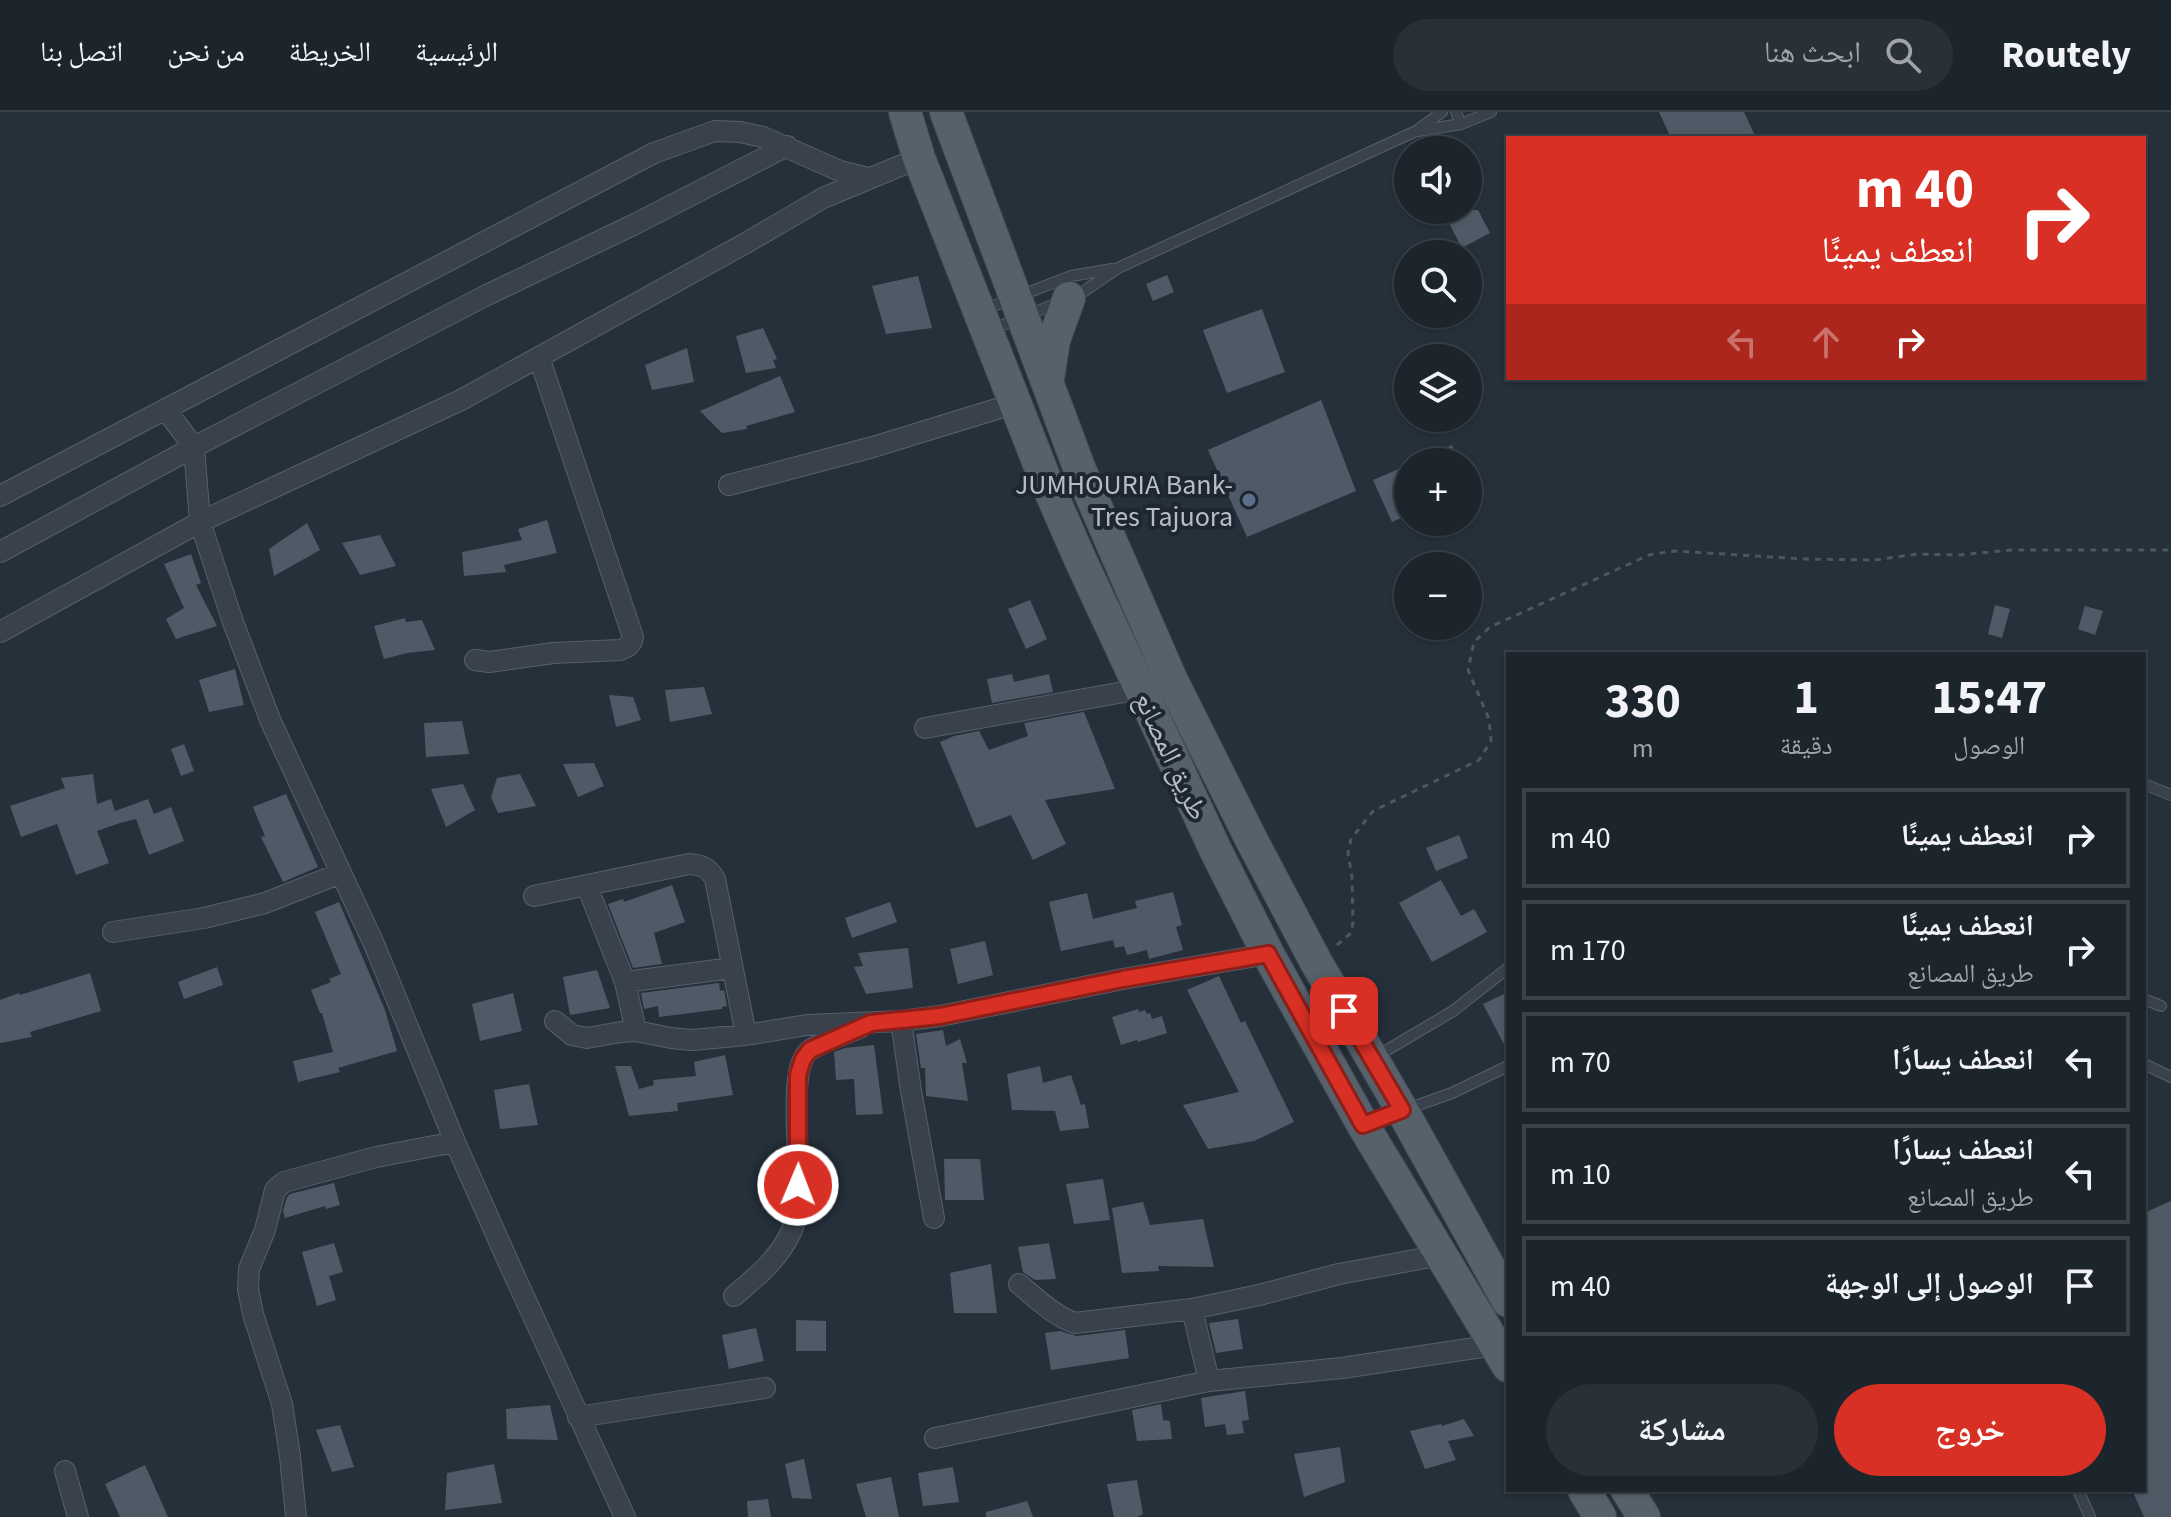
<!DOCTYPE html>
<html lang="ar">
<head>
<meta charset="utf-8">
<style>
	body { margin:0; font-family:"Source Sans 3","Noto Naskh Arabic",sans-serif; background:#293038; color:#f1f3f6; direction:rtl; height:100vh; display:flex; flex-direction:column; font-size:30px; white-space:nowrap }
	* { box-sizing:border-box; margin:0 }
	p { font-size:26px; color:#a0a4a9 }
	.icon { flex:none; width:44px; height:44px; fill:none; stroke:currentColor; stroke-width:2; stroke-linecap:round; stroke-linejoin:round }
	.map { position:relative; flex:1; overflow:hidden; direction:ltr }
	.details { position:absolute; left:1506px; top:540px; width:640px; height:840px; display:flex; flex-direction:column; background:#1c242c; border-radius:0px; box-shadow:0 2px 6px #0004,0 0 0 2px #3a4148; direction:rtl }
	.details>* { flex:none }
	.banner { position:absolute; left:1506px; top:24px; width:640px; height:244px; border-radius:0px; box-shadow:0 2px 6px #0004,0 0 0 2px #3a4148; direction:rtl; background:#d93025; color:#fff; overflow:hidden }
	.buttons { position:absolute; left:1394px; top:24px; display:grid; gap:16px }
	.buttons a { display:grid; place-items:center; width:88px; height:88px; border-radius:50%; background:#1c242c; box-shadow:0 2px 6px #0004,0 0 0 2px #3a4148; font-size:40px }
	.pin { position:absolute; display:grid; place-items:center; width:68px; height:68px; color:#fff; margin:-34px; border-radius:16px; box-shadow:0 4px 12px #0006 }
	.me { position:absolute; width:88px; margin:-44px; rotate:1deg; stroke-linejoin:round; filter:drop-shadow(0 0 6px #0008) }
	.turn { display:flex; align-items:center; gap:28px; height:168px; padding:0 40px; font-size:36px }
	.turn .icon { width:104px; height:104px; stroke-width:2.5 }
	.turn b { display:block; font-size:56px; line-height:68px }
	.lanes { display:flex; align-items:center; height:76px; padding:0 40px; background:#0003; justify-content:center; gap:40px; direction:ltr }
	.lanes .off { opacity:.35 }
	.eta { display:flex; justify-content:space-evenly; align-items:center; height:136px; text-align:center }
	.eta b { font-size:48px; font-weight:700; line-height:56px }
	.button { display:flex; gap:16px; margin-top:auto; padding:16px 40px }
	.button a { flex:1; height:92px; border-radius:48px; background:#d93025; color:#fff; font-size:32px; font-weight:700; line-height:92px; text-align:center }
	.button a+a { background:#293038; color:#f1f3f6 }
	ul { padding:0; list-style:none }
	li { display:flex; align-items:center; gap:24px; height:100px; margin:0 16px 12px; padding:0 24px; border:4px solid #3a4148; border-radius:0px }
	li div { flex:1 }
	li b { display:block; font-size:30px }
	li em { font-style:normal }
	header { display:flex; align-items:center; gap:48px; box-sizing:border-box; height:112px; padding:0 40px; background:#1c242c; border-bottom:2px solid #3a4148 }
	header strong { font-size:38px }
	nav { display:flex; gap:44px; margin-inline-start:auto; font-size:28px }
	.search { width:560px; height:72px; background:#293038; display:flex; align-items:center; gap:20px; box-sizing:border-box; padding:0 28px; border-radius:44px; color:#a0a4a9; font-size:30px }
	.map>svg:first-child { display:block }
</style>
</head>
<body>
<header>
<strong>Routely</strong>
<div class="search"><svg class="icon" aria-label="search" viewBox="0 0 24 24"><circle cx="10" cy="10" r="6"/><path d="M15 15l6 6"/></svg>ابحث هنا</div>
<nav><a>الرئيسية</a><a>الخريطة</a><a>من نحن</a><a>اتصل بنا</a></nav>
</header>
<div class="map">
<svg width="2171" height="1405" viewBox="0 0 2171 1405">
	<rect width="100%" height="100%" fill="#25303b"/>
	<!-- building -->
	<path fill="#4e5b67" d="M1659 0H1744L1756 26H1671Z
		M1442 98H1478L1490 121 1462 136Z
		M1167 163 1174 180 1153 189 1146 172Z
		M918 164 932 216 886 222 872 174Z
		M1262 197 1285 260 1227 281 1203 218Z
		M763 216 777 247 773 248 776 256 746 261 736 224Z
		M687 236 694 270 652 278 645 253Z
		M780 264 795 300 746 314 747 317 722 321 700 299Z
		M1321 288 1356 379 1247 425 1208 338Z
		M1452 333 1459 350H1414Z
		M1408 353V403L1392 410 1373 368Z
		M547 408 557 441 504 453 506 460 464 464 462 440 522 428 518 417Z
		M307 411 320 438 274 464 269 437Z
		M380 423 396 454 360 463 342 431Z
		M191 442 201 471 196 473 217 514 176 527 166 507 184 496 164 452Z
		M1030 488 1047 527 1026 537 1008 497Z
		M1995 493 2010 497 2002 526 1988 522Z
		M2085 494 2103 499 2095 523 2078 517Z
		M405 506 406 510 422 508 435 538 407 541 384 547 374 514Z
		M235 557 244 593 209 600 199 568Z
		M1012 562 1014 570 1049 562 1053 580 992 591 987 567Z
		M704 575 712 602 670 610 665 578Z
		M609 583 633 585 641 608 616 615Z
		M1084 600 1115 677 1045 688 1066 732 1033 748 1011 703 976 716 940 630 954 624 979 619 989 638 1028 624 1024 611Z
		M462 609 469 642 426 645 424 611Z
		M184 632 194 659 181 664 171 637Z
		M594 651 604 674 578 685 563 652Z
		M93 662 97 692 111 687 115 699 148 687 154 702 171 695 184 729 149 743 136 707 120 711 97 719 109 751 76 763 57 712 21 725 10 694 65 676 61 666Z
		M520 662 536 694 498 701 491 685 497 666Z
		M463 672 475 698 446 715 431 677Z
		M286 682 318 755 283 770 261 725 265 724 253 695Z
		M1459 723 1468 746 1436 759 1426 736Z
		M1441 768 1461 804 1474 797 1487 820 1432 850 1399 791Z
		M672 773 685 810 654 821 662 852 633 856 608 792 623 787 624 790Z
		M1173 780 1182 813 1176 815 1183 838 1149 847 1147 838 1127 843 1124 834 1115 836 1113 828 1061 839 1049 790 1087 781 1093 807 1137 796 1135 789Z
		M339 790 385 898 397 939 338 956 340 960 298 970 293 949 333 940 322 901H320L311 878 331 870 329 867 341 862 315 800Z
		M890 790 897 810 852 826 845 806Z
		M985 829 993 863 958 872 950 837Z
		M908 836 913 876 866 882 854 855 863 854 858 841Z
		M217 855 223 873 184 887 178 870Z
		M597 858 610 896 570 903 563 865Z
		M90 861 101 899 30 920 32 925 0 931V888L19 881 20 883Z
		M1219 864 1241 911 1245 909 1294 1010 1254 1029 1208 1037 1183 993 1239 980 1187 878Z
		M719 871 720 879 724 878 727 894 722 895V897L659 905 658 894 644 897 641 881Z
		M1508 880V940L1483 892Z
		M513 881 522 919 480 929 472 892Z
		M1138 897 1139 900 1145 898 1147 902 1150 901 1152 907 1162 904 1167 921 1138 930 1137 928 1121 933 1112 905Z
		M943 918 946 934 960 927 967 951H962L968 989 926 984 925 956H921L916 922Z
		M874 933 883 1002 856 1003 854 967 836 968 834 940 845 936Z
		M725 943 733 983 677 991 678 999 629 1004 615 954H631L639 977 654 973 653 968 696 964 694 950Z
		M1040 954 1043 971 1071 963 1081 993 1085 992 1089 1016 1060 1019 1055 999 1012 998 1007 962Z
		M529 972 538 1013 500 1017 494 978Z
		M944 1047H980L984 1088H945Z
		M1103 1067 1110 1108 1074 1112 1066 1072Z
		M334 1071 340 1093 326 1097 325 1094 285 1106 283 1099 287 1085 290 1082Z
		M2171 1089V1405H2144L2132 1378H2144V1101Z
		M1143 1090 1150 1113 1203 1107 1214 1155 1158 1154 1159 1159 1122 1161 1112 1096Z
		M334 1131 343 1160 329 1164 336 1188 317 1194 302 1140Z
		M1049 1131 1056 1167 1035 1168 1023 1160 1018 1135Z
		M991 1152 997 1201H954L950 1161Z
		M1238 1207 1243 1237 1216 1241 1209 1211Z
		M796 1208 826 1209V1239H796Z
		M756 1216 764 1249 729 1257 722 1223Z
		M1125 1218 1129 1246 1051 1258 1045 1221 1060 1219 1077 1224Z
		M1245 1279 1249 1308 1242 1309 1244 1321 1227 1323 1225 1312 1205 1315 1201 1286Z
		M1161 1292 1163 1308 1170 1309 1172 1327 1137 1329 1132 1298Z
		M550 1293 558 1328 507 1327 506 1297Z
		M1464 1307 1474 1324 1448 1329 1456 1348 1425 1357 1410 1319 1441 1312 1442 1314Z
		M340 1313 354 1355 332 1360 316 1318Z
		M1340 1335 1345 1370 1304 1385 1294 1342Z
		M804 1347 812 1387 792 1386 785 1352Z
		M494 1352 502 1391 445 1398 447 1361Z
		M145 1353 168 1405H120L105 1372Z
		M953 1355 959 1390 923 1394 918 1361Z
		M891 1365 899 1405H866L856 1372Z
		M1137 1368 1143 1402 1137 1405H1114L1107 1372Z
		M768 1387 771 1405H748L747 1389Z
		M1027 1389 1033 1405H986V1400Z"/>
	<g fill="none" stroke-linecap="round" stroke-linejoin="round">
		<!-- lane casing -->
		<g stroke="#57606a" stroke-width="12">
			<path id="lane" d="M1456 0 1461 12
				M1418 19 1461 12 1491 0
				M983 198 1071 164 1112 157
				M991 218 1080 182 1118 156 1416 19 1442 0
				M2144 672 2171 683
				M2144 887 2161 894
				M1377 944 1453 899 1508 856
				M2144 952 2171 965
				M1365 1012 1452 981 1508 954
				M2078 1378 2090 1405"/>
		</g>
		<!-- street casing -->
		<g stroke="#57606a" stroke-width="22">
			<path id="street" d="M165 297 194 335 200 410 233 510 271 610 374 832 455 1030 511 1156 625 1405
				M729 373 873 335 1016 291
				M0 384 654 41 715 19 740 20 763 25 840 59 868 66
				M0 440 194 335 485 184 635 112 787 34
				M0 520 200 410 461 288 746 131 823 86 919 46
				M475 548 489 550 553 541 620 538C628 535 632 533 633 525L539 245
				M925 616 1140 577
				M587 774 625 870 636 919
				M534 784 689 752C702 753 708 755 715 767L746 923
				M113 820 204 806 265 791 341 761
				M625 870 732 856
				M555 909 572 923 587 926 621 920 636 919 671 926 692 928 746 923 807 913 901 909 940 904 1123 867 1268 842
				M901 909 911 979 934 1106
				M1019 1172C1036 1186 1054 1204 1075 1211L1192 1197 1259 1183 1339 1162 1441 1143
				M734 1184C756 1165 778 1148 791 1120 810 1080 782 962 809 939 820 930 846 922 860 916
				M1192 1197 1209 1269
				M578 1305 765 1276
				M935 1326 1209 1269 1342 1256 1495 1233
				M65 1359 78 1405
				M296 1405 290 1344 282 1292 253 1202 248 1177 249 1157 265 1118 275 1078 284 1070 376 1045 455 1030"/>
		</g>
		<!-- primary casing -->
		<g stroke="#424b55" stroke-width="34">
			<path id="primary" d="M905 0 919 46 1045 367 1080 447 1216 739 1268 842 1363 1013 1508 1254
				M946 0 1080 358 1171 567 1251 727 1316 850 1402 998 1508 1189
				M1048 266 1054 228 1069 186
				M1584 1378 1600 1405
				M1627 1378 1644 1405"/>
		</g>
		<!-- path -->
		<path stroke="#475a5c" stroke-width="3" stroke-dasharray="6 6" stroke-linecap="butt" d="M1337 833 1351 821 1353 810 1352 765 1348 741 1351 727 1373 699 1479 648 1491 629 1489 607 1468 558 1474 530 1490 515 1649 443 1674 439 1805 447 1875 448 1917 442 1959 443 2011 438H2171"/>
		<!-- lane -->
		<use href="#lane" stroke="#39424c" stroke-width="10"/>
		<!-- street -->
		<use href="#street" stroke="#39424c" stroke-width="20"/>
		<!-- primary -->
		<use href="#primary" stroke="#57616c" stroke-width="32"/>
	</g>
	<g fill="none" stroke-linecap="round" stroke-linejoin="round">
		<!-- route casing -->
		<g stroke="#8d1f18" stroke-width="20">
			<path id="route" d="M798 1073V963L803 947 810 938 871 911 940 904 1123 867 1268 842 1363 1013 1402 998 1344 899"/>
		</g>
		<!-- route -->
		<use href="#route" stroke="#d93025" stroke-width="14"/>
	</g>
	<!-- markers -->
	<circle fill="#5c6f8a" stroke="#1e2731" stroke-width="3" cx="1249" cy="388" r="8"/>
	<g text-anchor="middle" stroke-width="8" stroke-linejoin="round" paint-order="stroke">
		<!-- poi labels -->
		<g font-size="28" fill="#b5bdc7" stroke="#1e2731" text-anchor="end">
			<text x="1233" y="382">JUMHOURIA Bank-<tspan x="1233" dy="32">Tres Tajuora</tspan></text>
		</g>
		<!-- street labels -->
		<g font-size="28" fill="#b5bdc7" stroke="#1e2731">
			<text transform="translate(1172 644) rotate(65)" y="10">طريق المصانع</text>
		</g>
	</g>
</svg>
<div class="buttons">
<a><svg class="icon" aria-label="sound" viewBox="0 0 24 24"><path d="M4 9h4l5-4v14l-5-4H4zM17 9q2 3 0 6"/></svg></a>
<a><svg class="icon" aria-label="search" viewBox="0 0 24 24"><circle cx="10" cy="10" r="6"/><path d="M15 15l6 6"/></svg></a>
<a><svg class="icon" aria-label="layers" viewBox="0 0 24 24"><path d="M12 4l9 5-9 5-9-5zM3 14l9 5 9-5"/></svg></a>
<a>+</a>
<a>−</a>
</div>
<div class="pin" style="left:1344px;top:899px;background:#d93025"><svg class="icon" aria-label="arrive" viewBox="0 0 24 24"><path d="M6 21V4h12l-3 4 3 4H6"/></svg></div>
<svg class="me" style="left:798px;top:1073px" viewBox="-20 -20 40 40"><circle r="17" fill="#d93025" stroke="#fff" stroke-width="3"/><path d="M0-11L8 9 0 5-8 9z" fill="#fff"/></svg>
<div class="banner">
<div class="turn"><svg class="icon" aria-label="right" viewBox="0 0 24 24"><path d="M7 20v-9h11M14 6l5 5-5 5"/></svg><div><b>40 m</b>انعطف يمينًا</div></div>
<div class="lanes"><svg class="icon off" aria-label="left" viewBox="0 0 24 24"><path d="M17 20v-9H6M10 6l-5 5 5 5"/></svg><svg class="icon off" aria-label="ahead" viewBox="0 0 24 24"><path d="M12 20V5M6 11l6-6 6 6"/></svg><svg class="icon" aria-label="right" viewBox="0 0 24 24"><path d="M7 20v-9h11M14 6l5 5-5 5"/></svg></div>
</div>
<section class="details">
<div class="eta">
<div><b>15:47</b><p>الوصول</p></div>
<div><b>1</b><p>دقيقة</p></div>
<div><b>330</b><p>m</p></div>
</div>
<ul>
<li><svg class="icon" aria-label="right" viewBox="0 0 24 24"><path d="M7 20v-9h11M14 6l5 5-5 5"/></svg><div><b>انعطف يمينًا</b></div><em>40 m</em></li>
<li><svg class="icon" aria-label="right" viewBox="0 0 24 24"><path d="M7 20v-9h11M14 6l5 5-5 5"/></svg><div><b>انعطف يمينًا</b><p>طريق المصانع</p></div><em>170 m</em></li>
<li><svg class="icon" aria-label="left" viewBox="0 0 24 24"><path d="M17 20v-9H6M10 6l-5 5 5 5"/></svg><div><b>انعطف يسارًا</b></div><em>70 m</em></li>
<li><svg class="icon" aria-label="left" viewBox="0 0 24 24"><path d="M17 20v-9H6M10 6l-5 5 5 5"/></svg><div><b>انعطف يسارًا</b><p>طريق المصانع</p></div><em>10 m</em></li>
<li><svg class="icon" aria-label="arrive" viewBox="0 0 24 24"><path d="M6 21V4h12l-3 4 3 4H6"/></svg><div><b>الوصول إلى الوجهة</b></div><em>40 m</em></li>
</ul>
<div class="button"><a>خروج</a><a>مشاركة</a></div>
</section>
</div>
</body>
</html>
